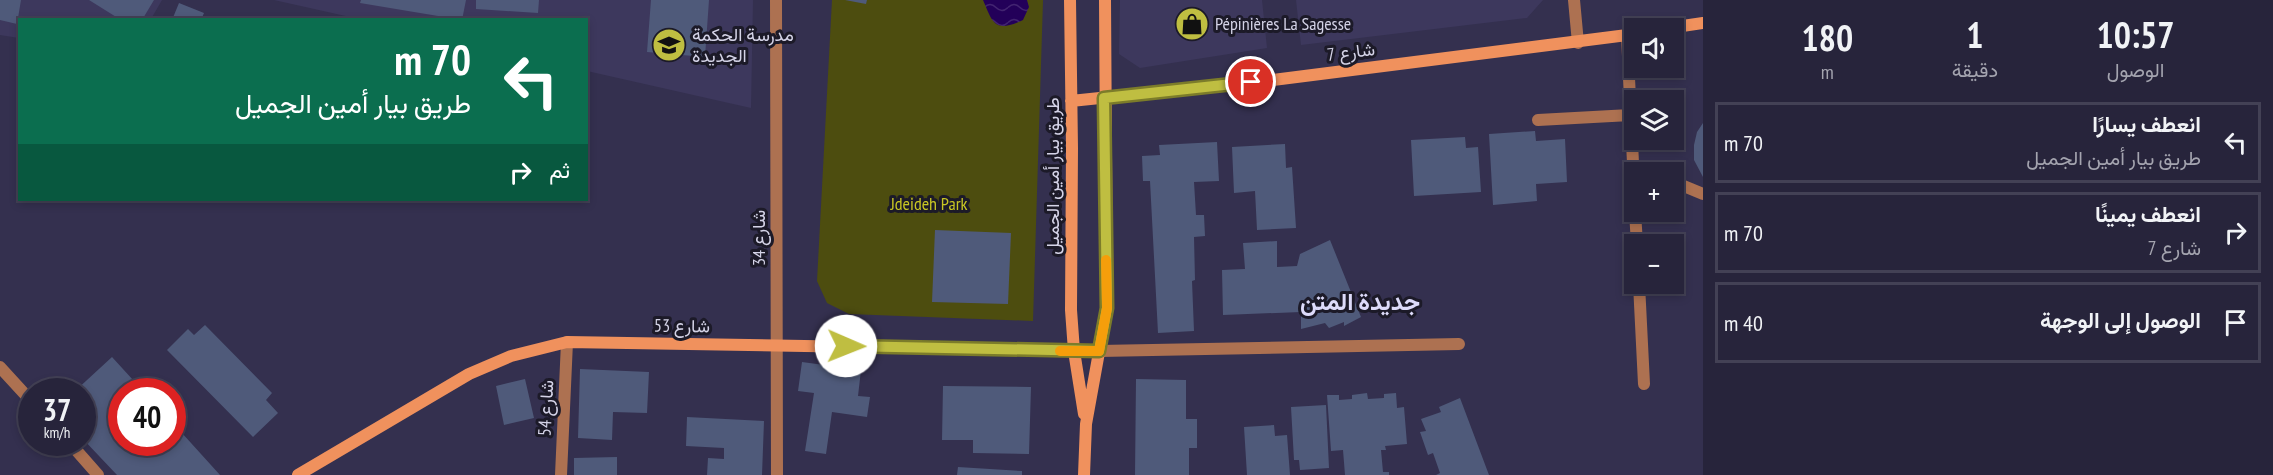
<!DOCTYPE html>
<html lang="ar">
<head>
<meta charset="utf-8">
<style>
	body { margin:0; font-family:"PT Sans Narrow",Vazirmatn,sans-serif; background:#333046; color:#f1f3f6; direction:rtl; height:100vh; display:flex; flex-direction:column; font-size:22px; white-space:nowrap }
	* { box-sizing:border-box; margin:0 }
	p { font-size:20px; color:#a4a4af }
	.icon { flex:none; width:33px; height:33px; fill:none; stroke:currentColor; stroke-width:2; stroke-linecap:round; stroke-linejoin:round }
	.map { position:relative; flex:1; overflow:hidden; direction:ltr }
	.details { display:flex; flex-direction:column; background:#27243b; width:570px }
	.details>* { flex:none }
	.hud { position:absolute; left:18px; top:18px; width:570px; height:183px; border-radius:0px; box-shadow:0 3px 9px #0003,0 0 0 2px #434155; direction:rtl; background:#0b6e4f; color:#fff; overflow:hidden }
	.fabs { position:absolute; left:1624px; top:18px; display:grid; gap:12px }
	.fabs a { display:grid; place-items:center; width:60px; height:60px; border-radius:0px; background:#27243b; box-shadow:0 3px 9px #0003,0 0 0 2px #434155; font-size:30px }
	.speed { position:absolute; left:18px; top:378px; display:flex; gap:12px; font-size:30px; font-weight:700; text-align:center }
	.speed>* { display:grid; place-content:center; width:78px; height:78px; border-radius:50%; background:#27243b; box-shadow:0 3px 9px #0003,0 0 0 2px #434155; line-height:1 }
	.speed small { font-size:15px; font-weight:400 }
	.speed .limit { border:9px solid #d22; background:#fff; color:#111 }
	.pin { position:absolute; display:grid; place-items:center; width:51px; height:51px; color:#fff; margin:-26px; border:3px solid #fff; border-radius:50%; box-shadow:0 2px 6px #0007 }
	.me { position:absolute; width:66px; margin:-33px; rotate:91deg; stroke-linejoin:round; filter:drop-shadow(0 0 4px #0008) }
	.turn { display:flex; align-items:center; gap:21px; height:126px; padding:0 18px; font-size:27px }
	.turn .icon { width:78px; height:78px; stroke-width:2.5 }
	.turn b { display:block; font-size:42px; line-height:51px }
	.then { display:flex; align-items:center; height:57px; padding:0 18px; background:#0003; gap:12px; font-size:22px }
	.eta { display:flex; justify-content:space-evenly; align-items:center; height:102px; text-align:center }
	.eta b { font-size:36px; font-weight:600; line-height:42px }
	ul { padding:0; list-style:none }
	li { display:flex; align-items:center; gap:18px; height:81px; margin:0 12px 9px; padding:0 6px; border:3px solid #434155; border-radius:0px }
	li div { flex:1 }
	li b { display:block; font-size:22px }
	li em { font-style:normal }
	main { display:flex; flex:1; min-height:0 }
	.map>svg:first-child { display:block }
</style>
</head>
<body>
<main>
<section class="details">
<div class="eta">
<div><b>10:57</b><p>الوصول</p></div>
<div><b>1</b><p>دقيقة</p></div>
<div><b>180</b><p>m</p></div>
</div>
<ul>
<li><svg class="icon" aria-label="left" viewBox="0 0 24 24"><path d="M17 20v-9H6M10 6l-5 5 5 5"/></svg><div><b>انعطف يسارًا</b><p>طريق بيار أمين الجميل</p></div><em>70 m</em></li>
<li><svg class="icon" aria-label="right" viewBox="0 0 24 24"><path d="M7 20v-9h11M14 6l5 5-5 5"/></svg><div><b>انعطف يمينًا</b><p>شارع 7</p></div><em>70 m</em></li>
<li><svg class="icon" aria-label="arrive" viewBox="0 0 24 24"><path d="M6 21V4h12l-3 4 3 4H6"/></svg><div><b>الوصول إلى الوجهة</b></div><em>40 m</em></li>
</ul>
</section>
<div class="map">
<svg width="1703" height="475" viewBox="0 0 1703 475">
	<defs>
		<pattern id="water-waves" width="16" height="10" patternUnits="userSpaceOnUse" patternTransform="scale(1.5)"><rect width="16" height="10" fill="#230059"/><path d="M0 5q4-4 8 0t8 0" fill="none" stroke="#422471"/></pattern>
	</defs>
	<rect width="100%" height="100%" fill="#34304f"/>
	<!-- built -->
	<path fill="#3d385d" d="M0 0H162L151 19 20 20 19 38 0 35Z
		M274 0H753L751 108 587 71 586 20 359 19Z
		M1120 0H1262L1267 48 1140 68 1119 54Z
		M1296 0H1543L1527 18 1301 45Z"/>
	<!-- green -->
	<path fill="#4d4d0f" d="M832 0H1043L1033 321 849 314 827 303 817 281Z"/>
	<!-- water -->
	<path fill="url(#water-waves)" d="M983 0H1027L1029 7 1023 20C995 33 993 24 983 0Z"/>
	<!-- building -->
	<path fill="#4f5a7a" d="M0 0H21L17 24 0 20Z
		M89 0H154L142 20H121Z
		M361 0H466L462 20 360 3Z
		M476 0H539L538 13 476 9Z
		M651 0H709L705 57 647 52Z
		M845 0H867L866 4Z
		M179 3 204 13 201 20H172Z
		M1703 123V177L1694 160V145L1697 132Z
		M1535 131 1536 141 1565 139 1567 182 1536 184 1537 201 1493 205 1489 134Z
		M1465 137 1466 148 1478 147 1481 192 1414 196 1411 140Z
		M1217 142 1219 181 1194 182 1196 215H1204L1205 236 1194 237 1195 280 1192 281 1194 331 1158 333 1150 181H1143L1142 156 1160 155 1159 145Z
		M1285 144 1286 168 1292 167 1296 228 1257 230 1255 191 1234 193 1232 147Z
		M935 230 1011 233 1008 304 932 302Z
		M1330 240 1361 317 1344 326V322L1329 328 1325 323 1301 329V312L1223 315 1222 270 1245 269 1243 243 1277 241V267L1297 266 1300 254Z
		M205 325 272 393 266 400 278 413 253 437 167 350 188 329 194 335Z
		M112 357 144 392H122V442H172V422L220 475H117L82 438V392H74Z
		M802 362 861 370 858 396 870 397 867 417 832 412 826 454 805 451 814 393 798 391Z
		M580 369 649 372 647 413 613 412 612 440 578 438Z
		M525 379 534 418 504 425 496 386Z
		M1136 379 1186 380V419H1197V448H1189V475H1135Z
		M943 386 1031 387 1029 454 973 453V440H942Z
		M1367 393 1368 399 1384 398V394L1396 393 1397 408 1404 407 1407 444 1385 446 1386 450H1381L1383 472H1389V475H1345L1343 450 1331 451 1327 395H1339V400L1352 399V395Z
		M1460 398 1489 475H1436L1440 473 1433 453 1428 455 1420 432 1426 431 1421 419 1441 412 1439 407Z
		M1326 405 1329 468 1300 470 1299 460H1294L1291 407Z
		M687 417 764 421 762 475H707L708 458 724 459V448L686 446Z
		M1274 425 1275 436 1287 435 1290 475H1247L1244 427Z
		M617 457V475H574V458Z
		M958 467 1022 471V475H957Z"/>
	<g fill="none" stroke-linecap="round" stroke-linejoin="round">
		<!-- lane -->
		<path stroke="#ad7151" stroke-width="12" d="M1627 35 1635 206
			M1538 120 1630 115
			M1674 182 1703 194
			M1635 212 1637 244
			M1639 284 1644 384"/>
		<!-- street -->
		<path stroke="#ad7151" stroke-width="12" d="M776 0 777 475
			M1574 0 1578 43
			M1099 351 1459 344
			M0 367 32 402
			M69 442 98 475
			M561 475 567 342"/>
		<!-- secondary -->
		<path stroke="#f0915d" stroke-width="12" d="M1070 0 1072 148 1071 310 1074 351 1084 414
			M1669 28 1703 23
			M1071 101 1273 80 1635 34
			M298 475 469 374 511 356 567 342 1099 351
			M1084 475 1086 424 1107 308 1105 0"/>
	</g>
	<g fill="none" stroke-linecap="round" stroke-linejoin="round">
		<!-- route casing -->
		<g stroke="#7c7c2a" stroke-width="15">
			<path id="route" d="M846 346 1099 351 1107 308 1104 98 1251 82"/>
		</g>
		<!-- route -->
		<use href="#route" stroke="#bfbe41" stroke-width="10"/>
		<!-- slow -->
		<path stroke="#f59e0b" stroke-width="10" d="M1060 351H1099L1107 308 1106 260"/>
	</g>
	<!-- icons -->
	<defs>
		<g id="shop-disc" transform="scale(1.725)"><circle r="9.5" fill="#bfbe41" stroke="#1c1a28"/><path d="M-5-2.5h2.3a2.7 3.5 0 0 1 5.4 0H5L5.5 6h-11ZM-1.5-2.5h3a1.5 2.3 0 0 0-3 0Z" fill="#111"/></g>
		<g id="school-disc" transform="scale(1.725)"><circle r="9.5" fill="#bfbe41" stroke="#1c1a28"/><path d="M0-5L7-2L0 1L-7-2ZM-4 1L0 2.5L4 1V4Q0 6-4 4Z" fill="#111"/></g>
	</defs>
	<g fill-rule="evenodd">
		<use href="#shop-disc" x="1192" y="24"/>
		<use href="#school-disc" x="669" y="45"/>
	</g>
	<g text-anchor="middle" stroke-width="6" stroke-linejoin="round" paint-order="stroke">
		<!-- poi labels -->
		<g font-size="18" fill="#d4d3e7" stroke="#1c1a28" text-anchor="start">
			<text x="1215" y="30">Pépinières La Sagesse</text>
			<text x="692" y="41">مدرسة الحكمة<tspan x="692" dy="21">الجديدة</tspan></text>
		</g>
		<!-- street labels -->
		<g font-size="18" fill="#d4d3e7" stroke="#1c1a28">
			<text transform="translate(1351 52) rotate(-7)" y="6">شارع 7</text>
			<text transform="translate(1053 176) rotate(-90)" y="6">طريق بيار أمين الجميل</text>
			<text transform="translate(759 238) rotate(-90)" y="6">شارع 34</text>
			<text transform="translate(682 326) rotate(1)" y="6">شارع 53</text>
			<text transform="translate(546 408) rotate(-87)" y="6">شارع 54</text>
		</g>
		<!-- park labels -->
		<g font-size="18" fill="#c8c623" stroke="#1c1a28">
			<text x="929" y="210">Jdeideh Park</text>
		</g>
		<!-- district labels -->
		<g font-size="24" font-weight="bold" fill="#dddbfa" stroke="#1c1a28">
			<text x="1360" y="310">جديدة المتن</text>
		</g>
	</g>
</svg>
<div class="fabs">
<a><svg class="icon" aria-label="sound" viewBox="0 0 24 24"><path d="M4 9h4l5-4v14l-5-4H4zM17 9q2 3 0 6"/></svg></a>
<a><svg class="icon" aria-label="layers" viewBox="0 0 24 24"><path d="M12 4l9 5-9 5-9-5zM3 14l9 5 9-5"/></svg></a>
<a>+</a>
<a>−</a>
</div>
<div class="speed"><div>37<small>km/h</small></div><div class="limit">40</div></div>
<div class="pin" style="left:1251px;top:82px;background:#d93025"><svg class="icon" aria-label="arrive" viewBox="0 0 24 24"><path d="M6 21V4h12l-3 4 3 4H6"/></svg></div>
<svg class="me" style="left:846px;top:346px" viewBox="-20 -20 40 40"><circle r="19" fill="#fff"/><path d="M0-13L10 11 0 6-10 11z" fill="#bfbe41"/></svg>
<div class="hud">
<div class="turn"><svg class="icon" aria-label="left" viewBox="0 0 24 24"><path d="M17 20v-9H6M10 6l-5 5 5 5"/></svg><div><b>70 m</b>طريق بيار أمين الجميل</div></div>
<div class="then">ثم<svg class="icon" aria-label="right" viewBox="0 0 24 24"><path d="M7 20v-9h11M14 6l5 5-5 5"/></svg></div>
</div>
</div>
</main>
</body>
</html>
